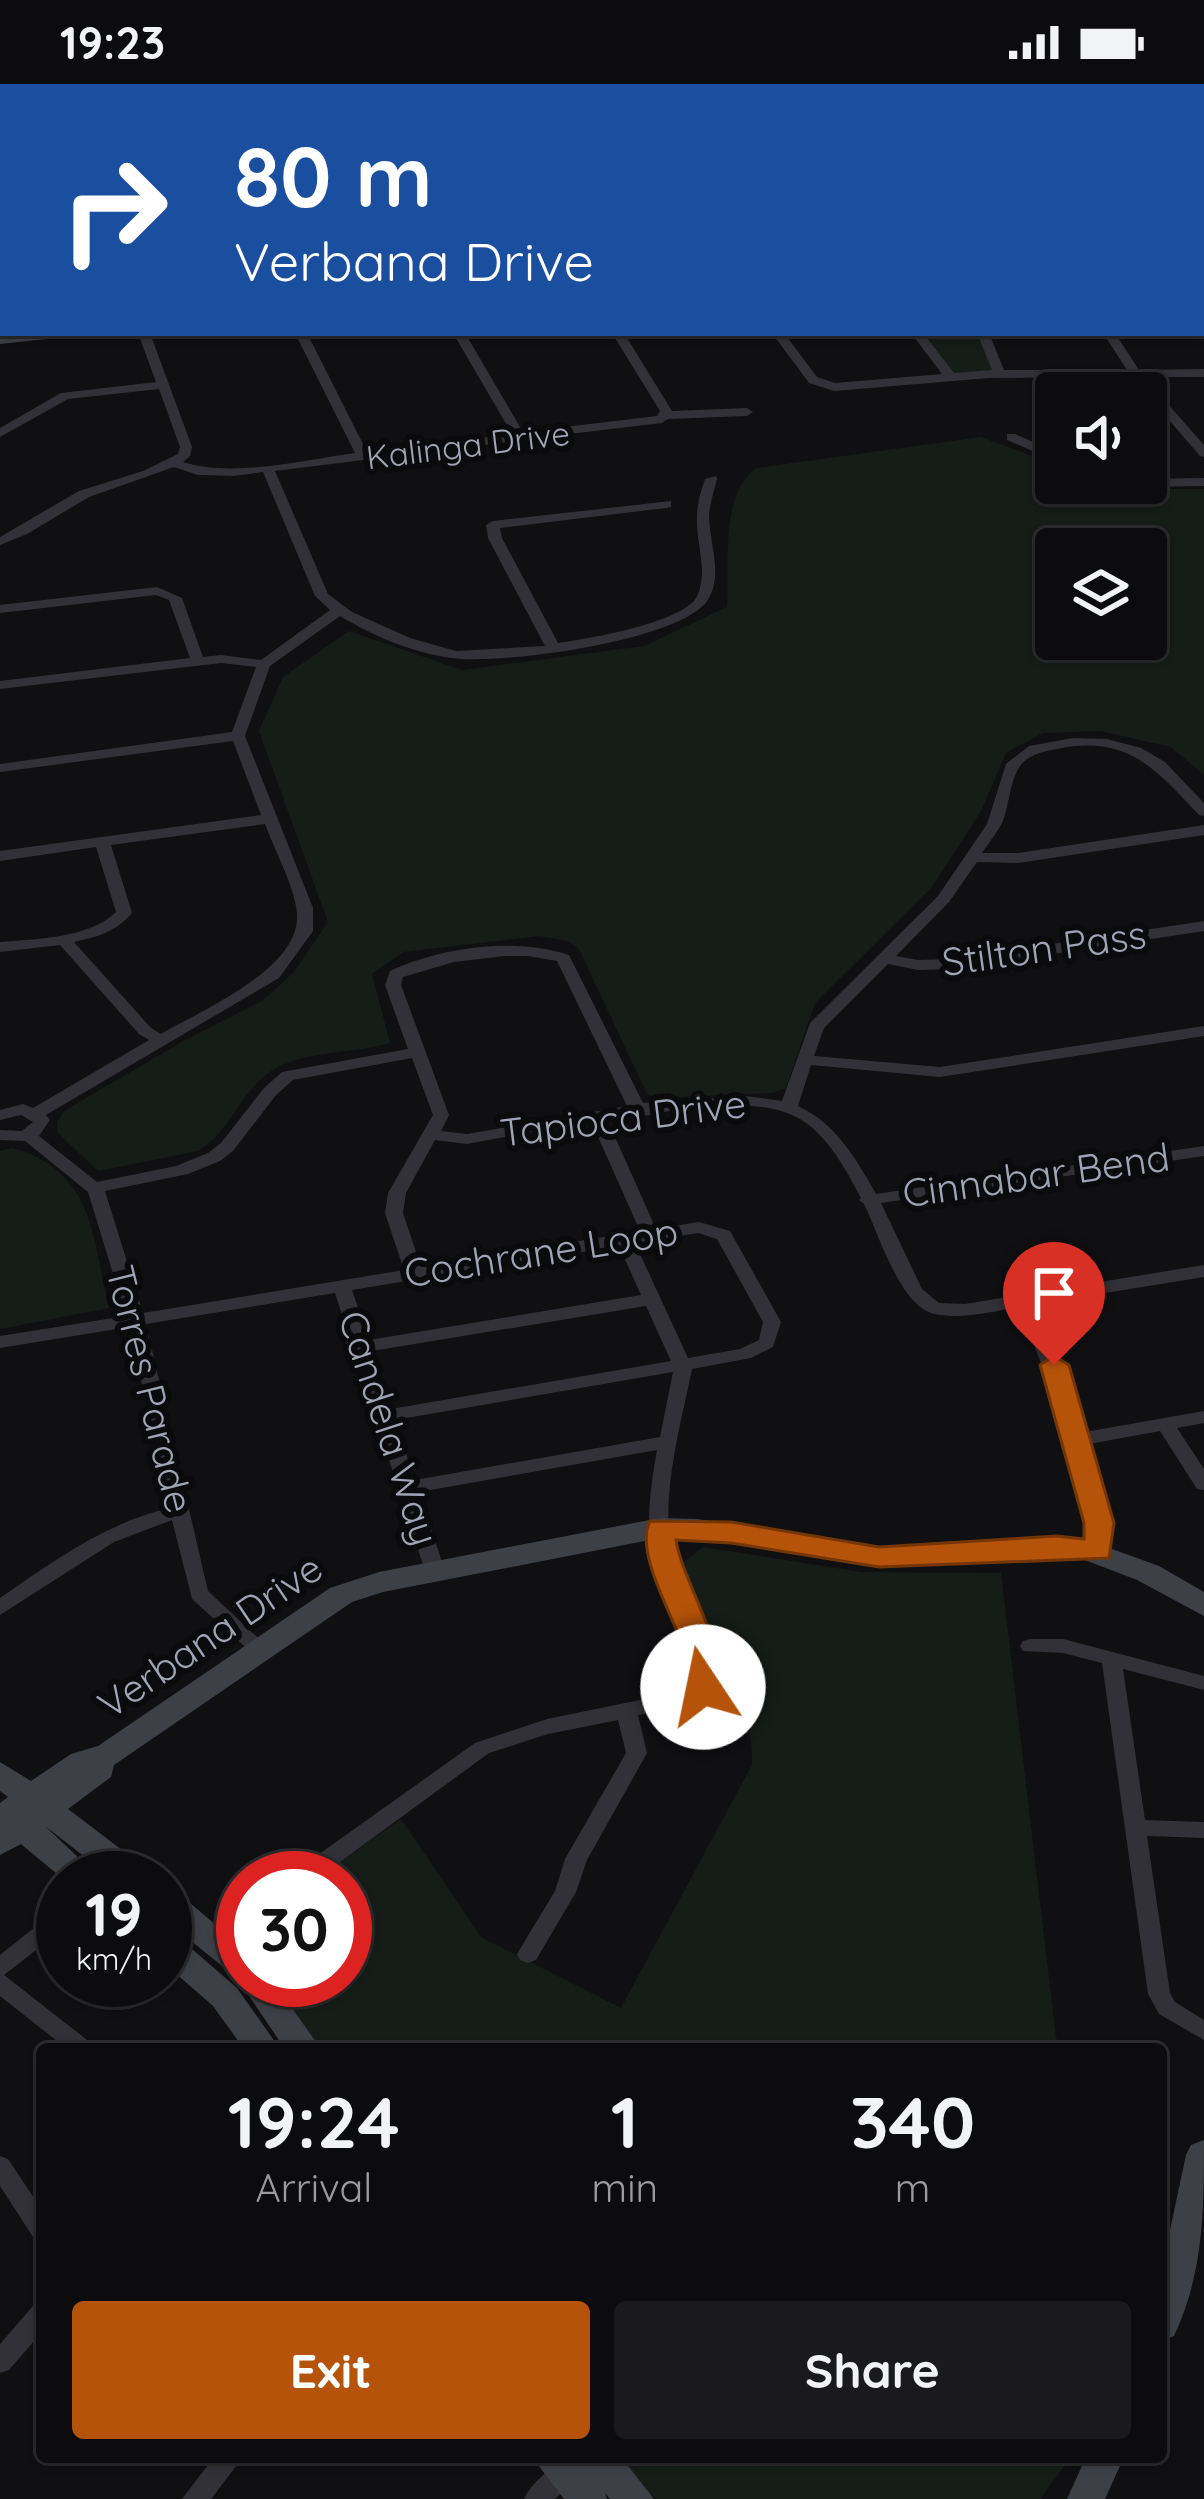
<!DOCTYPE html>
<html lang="en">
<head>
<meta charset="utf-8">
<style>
	body { margin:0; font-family:Quicksand,sans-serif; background:#1a1a1c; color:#f1f3f6; height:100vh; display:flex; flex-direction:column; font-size:45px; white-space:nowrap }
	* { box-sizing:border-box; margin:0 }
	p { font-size:39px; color:#9a9b9e }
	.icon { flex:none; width:66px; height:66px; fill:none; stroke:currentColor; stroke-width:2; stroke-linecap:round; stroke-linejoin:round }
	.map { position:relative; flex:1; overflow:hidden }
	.panel { position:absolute; left:36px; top:1959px; width:1131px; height:420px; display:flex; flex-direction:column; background:#0c0c0e; border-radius:12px; box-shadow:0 3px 9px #0004,0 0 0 3px #2c2c2e }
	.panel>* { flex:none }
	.hud { position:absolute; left:0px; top:0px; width:1206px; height:252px; box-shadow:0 3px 9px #0004,0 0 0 3px #2c2c2e; background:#1a4fa0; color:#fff; overflow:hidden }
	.tools { position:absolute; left:1035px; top:288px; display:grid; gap:24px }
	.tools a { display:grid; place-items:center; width:132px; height:132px; border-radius:12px; background:#0c0c0e; box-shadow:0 3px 9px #0004,0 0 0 3px #2c2c2e; font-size:60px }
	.speed { position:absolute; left:36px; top:1767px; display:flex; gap:24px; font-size:60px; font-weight:700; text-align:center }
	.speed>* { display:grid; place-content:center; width:156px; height:156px; border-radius:50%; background:#0c0c0e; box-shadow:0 3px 9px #0004,0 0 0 3px #2c2c2e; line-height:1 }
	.speed small { font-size:30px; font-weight:400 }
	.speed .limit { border:18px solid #d22; background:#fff; color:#111 }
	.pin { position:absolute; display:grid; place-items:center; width:102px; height:102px; color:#fff; margin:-123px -51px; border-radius:50% 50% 50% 0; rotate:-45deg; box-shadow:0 0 12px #0007 }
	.pin .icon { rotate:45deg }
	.me { position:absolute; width:132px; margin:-66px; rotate:349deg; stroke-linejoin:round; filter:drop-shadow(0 0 9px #0008) }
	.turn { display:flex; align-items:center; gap:42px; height:252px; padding:0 36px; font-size:54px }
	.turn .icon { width:156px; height:156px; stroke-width:2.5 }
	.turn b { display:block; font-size:84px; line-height:102px }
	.eta { display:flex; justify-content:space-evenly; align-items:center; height:204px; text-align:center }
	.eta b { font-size:72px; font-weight:700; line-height:84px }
	.button { display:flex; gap:24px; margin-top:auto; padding:24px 36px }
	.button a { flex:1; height:138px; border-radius:12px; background:#b45309; color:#fff; font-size:48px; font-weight:700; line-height:138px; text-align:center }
	.button a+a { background:#1a1a1c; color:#f1f3f6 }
	.status { display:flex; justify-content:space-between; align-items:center; height:84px; padding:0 60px; background:#0c0c0e; direction:ltr }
	.status svg { height:33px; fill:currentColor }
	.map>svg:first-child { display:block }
</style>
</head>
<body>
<div class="status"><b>19:23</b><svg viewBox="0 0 49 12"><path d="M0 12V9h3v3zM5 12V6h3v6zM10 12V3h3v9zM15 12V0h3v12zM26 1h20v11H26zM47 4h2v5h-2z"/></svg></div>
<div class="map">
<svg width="1204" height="2415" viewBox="0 0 1204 2415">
	<rect width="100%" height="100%" fill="#101012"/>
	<!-- built -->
	<path fill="#1c1c1f" d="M99 0H576L578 3H75Z"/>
	<!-- green -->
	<path fill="#161d18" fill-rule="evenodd" d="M917 249H983L1000 290 950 292Z
		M981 353 1056 381V399H1118L1122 405H1204V691L1171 663 1101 647 1043 649 1006 669 981 727 932 803 815 919 786 1004 772 1009 658 1014 647 1010 579 865 568 857 539 852 403 868 372 890 390 959C350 971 293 965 261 995 237 1017 226 1051 198 1067L98 1087 58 1049 57 1038 64 1027 185 956 262 917 294 888 328 838 259 647 283 593 349 547 462 586 644 562 727 523C730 480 719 412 756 384ZM1056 465H1146V555H1056Z
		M13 1064C95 1088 92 1153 109 1224L0 1245V1067Z
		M703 1463 861 1488 1001 1489 1056 1954 1064 1965H315L264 1896H345V1794H317L401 1735 481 1853 621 1924 752 1681C753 1654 746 1613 723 1595L686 1504 684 1478Z
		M604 2373H1071L1040 2415H656Z"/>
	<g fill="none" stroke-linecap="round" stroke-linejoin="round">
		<!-- street -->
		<path fill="#313137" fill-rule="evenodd" d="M714 0H724L726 3H716Z
			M833 0H844L846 3H835Z
			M955 0H965L967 3H957Z
			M1077 0H1088L1090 3H1079Z
			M1203 11H1204V17H1203Z
			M0 53H3V59H0Z
			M1203 60H1204V66H1203Z
			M0 106H3V113H0Z
			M1203 112H1204V119H1203Z
			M1203 176H1204V182H1203Z
			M1203 229H1204V237H1203Z
			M138 249H150L192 363 190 372 183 378C232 394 304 376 355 369L295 249H307L367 368 512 350 453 249H465L523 348 657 332 660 327 612 249H624L672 327 747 324 753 328 747 332 668 335 662 339 527 355 521 359 516 357 275 387 328 510 352 528 410 554 456 567 545 562 488 454 486 441 493 437 671 417V423L666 424 500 444 502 454 558 559C591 554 670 541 694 517 700 510 701 499 702 490 702 470 696 452 697 432 697 419 701 407 705 395L716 392 717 395C714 407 710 419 709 431 709 458 723 489 709 514 686 557 499 581 452 574 413 569 373 552 340 532L270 582 245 652 313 824V847L279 894 46 1031 50 1036 39 1052 97 1098 176 1082 208 1069 221 1059 264 1004 282 988 408 965 385 901 390 887C442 863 514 853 569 871L643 1019 746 1012 782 1017 810 939 938 812 987 740 1006 680 1029 662 1073 654 1107 655 1141 664 1165 678 1204 719V732L1199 731C1157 687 1130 652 1062 664 1048 667 1029 669 1020 682 1010 696 1009 721 1003 737 998 748 989 758 982 769H1018L1204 741V751L1018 779 977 778 949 818 896 872 918 876 953 875 1204 837V847L953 885 918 886 888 880 824 944 814 972 940 983 1204 942V952L940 993 811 981 798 1022C835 1039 856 1074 876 1110L1204 1062V1072L881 1119 922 1205 939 1219 965 1220 1204 1181V1193L1037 1220 1085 1348 1204 1327V1339L1177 1344 1204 1385V1406L1197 1405 1160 1347 1089 1360C1099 1393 1116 1438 1106 1472H1092C1089 1462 1090 1453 1089 1442 1086 1416 1081 1376 1066 1356L1068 1352 1020 1223C993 1227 963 1236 935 1230 900 1223 879 1150 864 1120L859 1116 861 1114C847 1088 831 1057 806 1039 768 1010 685 1023 643 1032 632 1034 619 1033 607 1035L656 1145 699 1138 730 1147 781 1238 773 1263 751 1274 692 1285C681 1339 665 1395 669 1451 672 1492 722 1569 713 1602 708 1622 655 1628 638 1631L647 1669 587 1776 576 1808 536 1876 528 1879 520 1876 517 1870 555 1807 565 1775 626 1669 618 1636 548 1650 489 1669 318 1794H291L294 1788 475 1659 547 1635 679 1608 693 1600C690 1553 664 1516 653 1472 645 1438 651 1400 657 1366L419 1408 445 1487 442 1492H428L425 1487 335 1209 146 1240 208 1507 271 1566 268 1571H254L192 1515 172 1436 114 1458 0 1531V1514C54 1477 105 1439 170 1424L129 1243 0 1264V1252L126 1232 88 1108 25 1057 0 1056V1046L22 1047 33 1038 21 1031 0 1036V1026L23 1020 33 1024 149 956 139 950 60 861 0 868V858C36 855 90 854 116 828L96 763 0 777V767L261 731 233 657 0 688V680L232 648 256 583 221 579 0 605V597L190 574 169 516 156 511 0 529V521L157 503 182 514 203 573 221 571 261 576 330 526 315 512 263 388 234 392 198 391 174 383 89 413 27 450 0 461V453L79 407 143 387 178 370 180 363 159 305 68 315 0 353V344L61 309 156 298ZM265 740C274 765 295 803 297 829 302 884 202 926 161 950L151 944 74 858C97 853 116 848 132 829L111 761ZM505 872H528L557 877 627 1022 467 1050 441 1047 449 1031 401 901 403 893 454 878ZM412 974 433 1031 388 1109 385 1129 404 1186 143 1229 105 1107 188 1090 220 1077 233 1067 276 1011 293 996ZM591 1037 640 1147 421 1183 403 1129 406 1109 435 1056 467 1060ZM698 1149 717 1155 763 1238 759 1256 740 1265 688 1274 635 1159ZM619 1162 641 1211 369 1256 352 1206ZM646 1222 671 1277 391 1325 372 1267ZM673 1288 660 1353 415 1396 395 1336Z
			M772 249H784L817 293 835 299 942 290 911 249H923L954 289 992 286 977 249H989L1004 286H1127L1103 249H1115L1139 286 1204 285V293H1144L1204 361V373L1200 372 1132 293 989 294 834 307 809 299Z
			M1007 350H1015L1056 368V377L1007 356Z
			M1204 394V402L1141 403 1135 399H1146V395Z
			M1030 1555H1063L1204 1592V1606L1123 1585 1145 1736 1204 1738V1754L1147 1752 1170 1909 1175 1918 1204 1936V1956L1159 1930 1148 1910 1102 1579 1063 1569 1023 1567 1020 1562 1023 1557Z
			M63 1824V1845L4 1891 91 1959 94 1965H67L0 1912V1871L55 1827Z
			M243 1828V1849C232 1857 222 1868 207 1863L204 1857 207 1851Z
			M0 2072 8 2075 42 2126V2156L33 2153 0 2102Z
			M42 2219V2248L9 2286 0 2289V2260L33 2222Z
			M214 2373H243L211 2415H182Z
			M565 2377 574 2381 578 2389 574 2397 555 2415H524C531 2400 550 2383 565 2377Z"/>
		<!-- secondary -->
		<path fill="#3e4047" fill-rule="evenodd" d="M24 0H69L22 3Z
			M584 0H600L602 3H586Z
			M0 1 9 3H3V11Z
			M1203 123H1204V133H1203Z
			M64 249 55 254 0 260V250Z
			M660 1434 697 1435 879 1463 1079 1453 1159 1482 1204 1508V1532L1137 1496 1077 1473 879 1483 697 1455 660 1454 383 1508 352 1518 114 1681 111 1693 68 1725 147 1785 151 1794H112L45 1742 100 1794 63 1795 21 1760 0 1771V1719L8 1713 0 1707V1678L31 1697 71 1670 98 1662 330 1504 379 1488Z
			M165 1804 177 1808 243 1864V1896H272L321 1965H285L237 1894 165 1836Z
			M165 1848 177 1852 237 1904 280 1965H244L213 1922 165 1880Z
			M1204 2056C1204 2126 1204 2188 1174 2252L1161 2257V2188L1186 2071 1191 2061Z
			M532 2373 578 2377 577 2373H621L654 2415H610L605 2409 607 2415H564Z
			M1086 2373H1124L1105 2415H1067Z"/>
	</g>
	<!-- route -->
	<path fill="#b45309" stroke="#753606" stroke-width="3" d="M1054 1272 1069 1281 1114 1439 1109 1474 879 1483 731 1459 676 1456C682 1498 734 1573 714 1611H692C685 1598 690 1587 687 1574 678 1539 633 1470 650 1437L731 1438 879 1463 1057 1452 1084 1455V1439L1040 1281Z"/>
	<g text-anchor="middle" stroke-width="12" stroke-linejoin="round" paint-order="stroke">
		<!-- far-street labels -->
		<g font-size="33" fill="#a0a4b4" stroke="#0b0b0d">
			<text transform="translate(468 361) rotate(-7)" y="12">Kalinga Drive</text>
		</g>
		<!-- street labels -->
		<g font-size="39" fill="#a0a4b4" stroke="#0b0b0d">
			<text transform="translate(1044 864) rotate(-8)" y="14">Stilton Pass</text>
			<text transform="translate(623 1034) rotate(-7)" y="14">Tapioca Drive</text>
			<text transform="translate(1036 1091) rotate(-8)" y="14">Cinnabar Bend</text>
			<text transform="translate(541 1168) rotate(-9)" y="14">Cochrane Loop</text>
			<text transform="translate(150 1305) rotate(76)" y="14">Torres Parade</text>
			<text transform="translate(389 1344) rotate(72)" y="14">Candela Way</text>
			<text transform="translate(210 1552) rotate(-34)" y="14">Verbana Drive</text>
		</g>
	</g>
</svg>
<div class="tools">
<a><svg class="icon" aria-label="sound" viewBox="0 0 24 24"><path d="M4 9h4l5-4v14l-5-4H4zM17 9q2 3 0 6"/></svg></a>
<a><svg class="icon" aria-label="layers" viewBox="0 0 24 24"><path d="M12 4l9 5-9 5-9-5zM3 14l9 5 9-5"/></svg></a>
</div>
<div class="speed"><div>19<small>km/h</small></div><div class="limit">30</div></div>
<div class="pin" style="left:1054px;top:1281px;background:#d93025"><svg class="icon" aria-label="arrive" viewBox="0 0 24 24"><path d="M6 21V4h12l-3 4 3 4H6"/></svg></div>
<svg class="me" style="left:703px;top:1603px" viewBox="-20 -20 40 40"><circle r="19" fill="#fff"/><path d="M0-13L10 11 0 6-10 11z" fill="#b45309"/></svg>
<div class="hud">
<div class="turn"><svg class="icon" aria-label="right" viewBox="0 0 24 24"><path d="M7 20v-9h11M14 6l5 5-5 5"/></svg><div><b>80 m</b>Verbana Drive</div></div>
</div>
<section class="panel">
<div class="eta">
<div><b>19:24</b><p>Arrival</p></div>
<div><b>1</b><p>min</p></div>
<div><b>340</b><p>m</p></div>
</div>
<div class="button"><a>Exit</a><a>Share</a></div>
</section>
</div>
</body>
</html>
